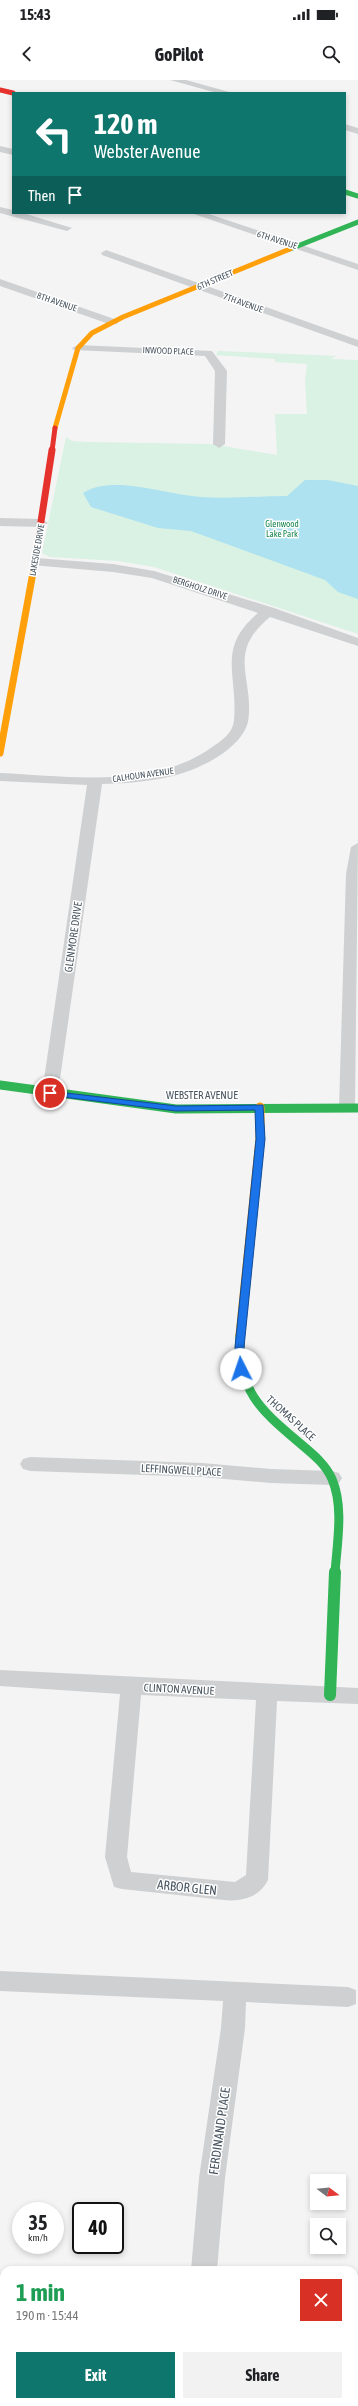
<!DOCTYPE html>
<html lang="en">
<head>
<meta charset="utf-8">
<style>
	body { margin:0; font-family:"Asap Condensed",sans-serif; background:#f2f2f2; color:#202124; height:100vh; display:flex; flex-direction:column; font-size:15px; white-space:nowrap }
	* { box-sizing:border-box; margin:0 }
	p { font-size:13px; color:#757577 }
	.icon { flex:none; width:22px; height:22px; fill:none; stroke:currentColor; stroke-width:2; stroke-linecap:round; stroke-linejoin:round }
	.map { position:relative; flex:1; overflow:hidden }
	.sheet { position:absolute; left:0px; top:2186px; width:358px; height:140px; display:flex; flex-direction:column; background:#fff; border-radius:12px 12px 0 0; box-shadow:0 2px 6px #0003 }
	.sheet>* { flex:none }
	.top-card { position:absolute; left:12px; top:12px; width:334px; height:122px; border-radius:0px; box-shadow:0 2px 6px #0003; background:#0f766e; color:#fff; overflow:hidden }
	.needle { width:26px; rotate:106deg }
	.fabs { position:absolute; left:310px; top:2094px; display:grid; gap:8px }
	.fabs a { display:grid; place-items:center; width:36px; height:36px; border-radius:0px; background:#fff; box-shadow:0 2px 6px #0003; font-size:20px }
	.speed { position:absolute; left:12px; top:2122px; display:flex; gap:8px; font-size:20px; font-weight:700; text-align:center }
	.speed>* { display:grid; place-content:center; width:52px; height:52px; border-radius:50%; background:#fff; box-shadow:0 2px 6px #0003; line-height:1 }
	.speed small { font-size:10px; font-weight:400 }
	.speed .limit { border:2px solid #111; border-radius:6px; background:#fff; color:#111 }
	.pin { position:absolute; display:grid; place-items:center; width:34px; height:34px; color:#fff; margin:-17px; border:2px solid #fff; border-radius:50%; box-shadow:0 1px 4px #0007 }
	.me { position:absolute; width:44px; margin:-22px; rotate:356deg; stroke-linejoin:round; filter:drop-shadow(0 0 3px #0008) }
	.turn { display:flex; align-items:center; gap:14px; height:84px; padding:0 16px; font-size:18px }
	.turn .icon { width:52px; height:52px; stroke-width:2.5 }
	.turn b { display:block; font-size:28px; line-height:34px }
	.then { display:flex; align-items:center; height:38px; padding:0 16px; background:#0003; gap:8px; font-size:15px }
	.round { display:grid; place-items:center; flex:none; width:42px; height:42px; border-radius:0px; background:#f2f2f2 }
	.summary { display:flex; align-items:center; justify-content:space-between; height:68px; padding:0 16px }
	h1 { font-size:24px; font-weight:700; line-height:30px; color:#1e9e55 }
	.primary-button { display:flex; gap:8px; margin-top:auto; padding:8px 16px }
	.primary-button a { flex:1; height:46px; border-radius:0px; background:#0f766e; color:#fff; font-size:16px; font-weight:700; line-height:46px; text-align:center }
	.primary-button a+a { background:#f2f2f2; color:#202124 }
	.status { display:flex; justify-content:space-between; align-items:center; height:28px; padding:0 20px; background:#fff; direction:ltr }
	.status svg { height:11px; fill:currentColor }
	header { display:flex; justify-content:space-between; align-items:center; height:52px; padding:0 16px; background:#fff; font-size:18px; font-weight:700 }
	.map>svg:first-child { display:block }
</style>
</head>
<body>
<div class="status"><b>15:43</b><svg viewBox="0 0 49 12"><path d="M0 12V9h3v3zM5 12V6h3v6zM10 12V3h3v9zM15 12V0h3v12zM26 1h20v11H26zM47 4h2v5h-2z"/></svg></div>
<header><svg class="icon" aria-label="back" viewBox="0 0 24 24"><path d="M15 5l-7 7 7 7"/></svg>GoPilot<svg class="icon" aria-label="search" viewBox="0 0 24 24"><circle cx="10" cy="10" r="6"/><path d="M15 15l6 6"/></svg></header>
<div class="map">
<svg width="358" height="2326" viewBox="0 0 358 2326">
	<rect width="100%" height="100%" fill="#f4f4f4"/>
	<!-- green -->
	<path fill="#d9f2e3" d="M218 271 336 276 331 279 358 280V554L154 487 118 481 50 477 42 473 66 357 72 361 86 362 210 364 277 375 275 334H307L305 301 307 284 275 282V279L216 275Z"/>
	<!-- water -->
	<path fill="#aee2f0" d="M305 400H328L358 406V519L338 512 325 500 191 451 158 448 91 427 83 413C113 394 166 415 201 417 230 419 259 416 287 416Z"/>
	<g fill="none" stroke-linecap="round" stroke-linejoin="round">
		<!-- street -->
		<path fill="#ced0d2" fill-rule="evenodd" d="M170 0H186L233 13H217Z
			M345 44 358 48V54L345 50Z
			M0 66 13 69V75L0 72Z
			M0 127 13 130V133H23L72 148 67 151 0 133Z
			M191 133H206L358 184V190Z
			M106 170 358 260V267L102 175 101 173Z
			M0 199 117 240 118 242 117 244H109L0 206Z
			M78 265 212 271 227 291 225 364 219 368 213 364 215 291 205 276 74 270 72 268Z
			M0 438 42 439 48 443 42 447 0 446Z
			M36 478 113 484 154 491 274 528 358 558V566L270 537C225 574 255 598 248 642 245 654 236 663 226 671 190 698 146 703 102 704L58 1013 56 1017H44L42 1013 87 705 0 701V693C69 696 156 710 215 665 224 659 233 652 234 640 238 595 216 568 258 533L152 498 113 492 31 485 30 482 31 479Z
			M358 763 355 1028 353 1032H341L339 1028 346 794 351 767Z
			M30 1377 202 1383 271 1389 332 1391 339 1393 342 1398 339 1403 332 1405 271 1403 202 1397 30 1391 23 1389 20 1384 23 1379Z
			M0 1590 358 1608V1624L277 1621 268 1800C260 1817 241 1822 224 1820L122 1809 114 1807 105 1777 120 1614 0 1606ZM141 1615 256 1620 246 1795 235 1802 131 1792 127 1777Z
			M0 1891 348 1907 356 1910V1924L348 1927 246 1922 245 1948 225 2098 217 2190H191L199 2098 221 1948 223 1921 0 1911Z
			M191 2322H217L218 2326H192Z"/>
		<!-- fast-far2 -->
		<path stroke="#30b455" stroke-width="5" d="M345 112 358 116
			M290 169 358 142"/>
		<!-- fast-far1 -->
		<path stroke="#30b455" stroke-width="9" d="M0 1005 176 1029 358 1028
			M240 1255C238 1313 261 1330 302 1365 314 1375 326 1385 332 1399 344 1427 337 1463 335 1493"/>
		<!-- fast -->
		<path stroke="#30b455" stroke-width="12" d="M330 1615 335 1492"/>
		<!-- slow-far2 -->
		<path stroke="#ff9f0a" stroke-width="5" d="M55 348 78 268 92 253 123 237 290 169"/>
		<!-- slow-far1 -->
		<path stroke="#ff9f0a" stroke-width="7" d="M0 673 34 487"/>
		<!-- slow -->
		<path stroke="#ff9f0a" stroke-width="9" d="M240 1255 260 1059V1027"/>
		<!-- jam-far1 -->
		<path stroke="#e5322d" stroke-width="5" d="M0 10 13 13
			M52 371 55 348"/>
		<!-- jam -->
		<path stroke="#e5322d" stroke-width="7" d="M34 487 52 370"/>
	</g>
	<!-- route -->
	<path fill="#1a73e8" stroke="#114b97" d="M50 1011 176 1026 263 1025 265 1059 244 1267V1292H238L236 1289 235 1267 256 1059 255 1030 176 1031 47 1015 46 1013Z"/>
	<g text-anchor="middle" stroke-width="3" stroke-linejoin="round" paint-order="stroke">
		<!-- far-street labels -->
		<g font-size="9" fill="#4a5661" stroke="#fff">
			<text transform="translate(277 160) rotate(18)" y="3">6TH AVENUE</text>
			<text transform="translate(215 200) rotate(-23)" y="3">6TH STREET</text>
			<text transform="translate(57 222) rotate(19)" y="3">8TH AVENUE</text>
			<text transform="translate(243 223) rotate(20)" y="3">7TH AVENUE</text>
			<text transform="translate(168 271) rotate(2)" y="3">INWOOD PLACE</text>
			<text transform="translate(37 470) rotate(-80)" y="3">LAKESIDE DRIVE</text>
			<text transform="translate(200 508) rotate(18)" y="3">BERGHOLZ DRIVE</text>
			<text transform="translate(143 695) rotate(-8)" y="3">CALHOUN AVENUE</text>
		</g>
		<!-- far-park labels -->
		<g font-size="9" fill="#17864f" stroke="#fff">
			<text x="282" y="447">Glenwood<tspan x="282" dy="10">Lake Park</tspan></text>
		</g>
		<!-- street labels -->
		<g font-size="11" fill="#4a5661" stroke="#fff">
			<text transform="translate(73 857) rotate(-82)" y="4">GLENMORE DRIVE</text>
			<text x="202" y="1019">WEBSTER AVENUE</text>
			<text transform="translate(291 1338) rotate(42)" y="4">THOMAS PLACE</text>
			<text transform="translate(181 1390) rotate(3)" y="4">LEFFINGWELL PLACE</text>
			<text transform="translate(179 1609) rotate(3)" y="4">CLINTON AVENUE</text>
		</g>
		<!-- near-street labels -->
		<g font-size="13" fill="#4a5661" stroke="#fff">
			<text transform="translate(187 1807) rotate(6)" y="5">ARBOR GLEN</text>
			<text transform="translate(219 2051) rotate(-82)" y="5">FERDINAND PLACE</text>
		</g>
	</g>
</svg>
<div class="fabs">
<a><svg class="needle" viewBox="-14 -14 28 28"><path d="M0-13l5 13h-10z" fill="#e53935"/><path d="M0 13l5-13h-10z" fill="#757577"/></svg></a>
<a><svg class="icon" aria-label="search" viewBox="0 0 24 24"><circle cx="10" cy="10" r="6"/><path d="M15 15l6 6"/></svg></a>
</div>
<div class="speed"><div>35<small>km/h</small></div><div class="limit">40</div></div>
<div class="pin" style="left:50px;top:1013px;background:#d93025"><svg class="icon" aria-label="arrive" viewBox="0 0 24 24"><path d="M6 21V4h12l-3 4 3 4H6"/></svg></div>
<svg class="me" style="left:241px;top:1289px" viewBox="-20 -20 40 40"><circle r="19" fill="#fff"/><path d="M0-13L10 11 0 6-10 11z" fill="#1a73e8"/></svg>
<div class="top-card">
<div class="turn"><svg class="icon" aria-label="left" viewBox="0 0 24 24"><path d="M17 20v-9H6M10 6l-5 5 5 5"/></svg><div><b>120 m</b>Webster Avenue</div></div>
<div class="then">Then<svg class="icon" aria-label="arrive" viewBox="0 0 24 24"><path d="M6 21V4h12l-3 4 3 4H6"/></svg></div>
</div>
<section class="sheet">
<div class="summary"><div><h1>1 min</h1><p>190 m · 15:44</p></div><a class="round" style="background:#d93025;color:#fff"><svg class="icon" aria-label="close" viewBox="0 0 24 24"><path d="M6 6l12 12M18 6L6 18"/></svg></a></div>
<div class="primary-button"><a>Exit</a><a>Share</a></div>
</section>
</div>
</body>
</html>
